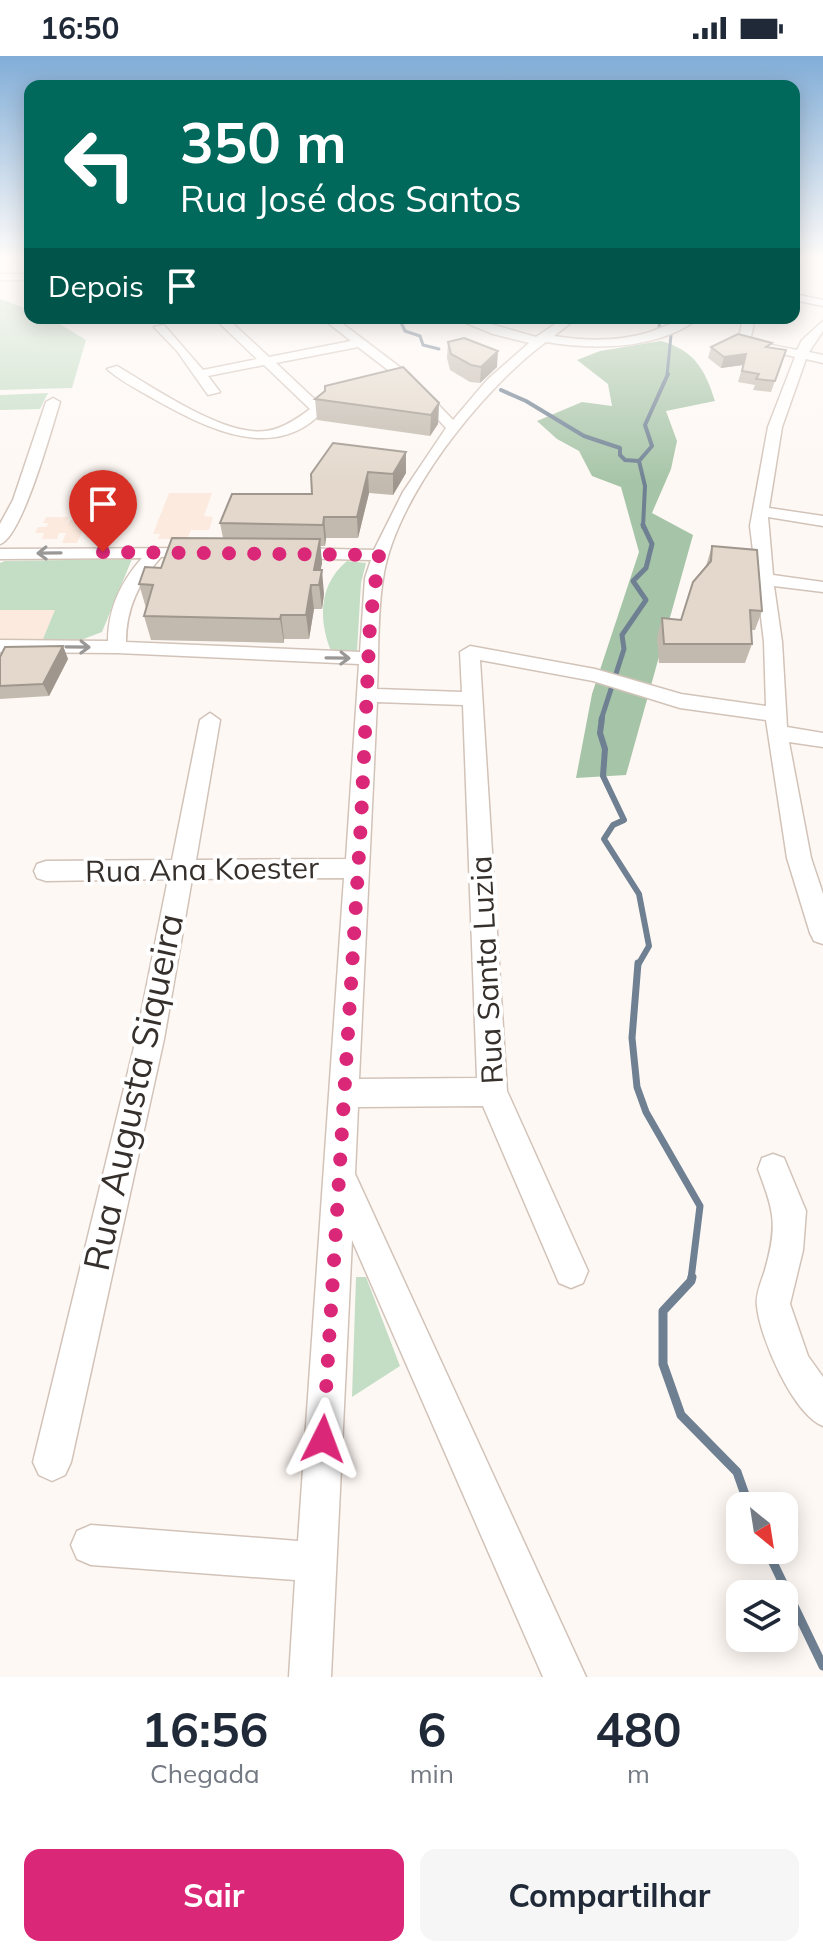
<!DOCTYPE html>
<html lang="pt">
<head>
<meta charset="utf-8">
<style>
	body { margin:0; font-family:Mulish,sans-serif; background:#f6f6f7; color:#1f2937; height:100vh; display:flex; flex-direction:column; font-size:30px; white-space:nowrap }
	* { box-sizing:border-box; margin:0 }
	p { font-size:26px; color:#747a83 }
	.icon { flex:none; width:44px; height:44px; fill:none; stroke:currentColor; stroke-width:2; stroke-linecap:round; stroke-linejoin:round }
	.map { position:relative; height:1621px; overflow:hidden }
	.side { display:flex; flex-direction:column; background:#fff; flex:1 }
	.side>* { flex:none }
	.guide { position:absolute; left:24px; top:24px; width:776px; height:244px; border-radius:16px; box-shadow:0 4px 20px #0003; background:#00695c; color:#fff; overflow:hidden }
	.needle { width:52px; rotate:150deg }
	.controls { position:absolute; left:726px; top:1436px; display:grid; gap:16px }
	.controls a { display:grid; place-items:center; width:72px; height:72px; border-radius:16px; background:#fff; box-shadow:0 4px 20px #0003; font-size:40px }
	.pin { position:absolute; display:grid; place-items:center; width:68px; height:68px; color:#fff; margin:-82px -34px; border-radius:50% 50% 50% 0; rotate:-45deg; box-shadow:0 0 8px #0007 }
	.pin .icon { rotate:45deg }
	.me { position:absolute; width:88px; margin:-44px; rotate:3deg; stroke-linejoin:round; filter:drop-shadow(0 0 6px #0008) }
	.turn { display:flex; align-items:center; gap:28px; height:168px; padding:0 24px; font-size:36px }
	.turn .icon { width:104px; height:104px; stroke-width:2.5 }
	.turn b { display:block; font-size:56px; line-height:68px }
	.then { display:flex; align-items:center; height:76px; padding:0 24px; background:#0003; gap:16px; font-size:30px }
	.eta { display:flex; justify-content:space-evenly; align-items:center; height:136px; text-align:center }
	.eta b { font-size:48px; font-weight:700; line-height:56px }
	.action { display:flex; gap:16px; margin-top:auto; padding:16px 24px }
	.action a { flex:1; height:92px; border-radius:16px; background:#db2777; color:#fff; font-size:32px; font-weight:700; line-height:92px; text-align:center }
	.action a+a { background:#f6f6f7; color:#1f2937 }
	.status { display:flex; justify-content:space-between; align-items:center; height:56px; padding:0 40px; background:#fff; direction:ltr }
	.status svg { height:22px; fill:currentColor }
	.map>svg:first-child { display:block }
</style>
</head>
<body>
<div class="status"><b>16:50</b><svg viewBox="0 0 49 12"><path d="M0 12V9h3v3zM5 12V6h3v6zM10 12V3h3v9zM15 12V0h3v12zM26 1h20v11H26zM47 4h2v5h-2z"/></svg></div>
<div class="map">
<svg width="823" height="1621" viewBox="0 0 823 1621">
	<rect width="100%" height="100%" fill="#fef8f4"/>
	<!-- built -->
	<path fill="#fceade" d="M169 437H212L204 460 213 461 209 474H191L187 483H158L160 478H153Z
		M46 461H69L66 469 70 464 90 463 88 469 92 463H118L111 481 86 482 88 476H82L77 487H62L66 477H59L57 483H42L44 477H35L38 471H47L48 467H43Z
		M0 554H56L43 583H0Z"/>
	<!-- green -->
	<path fill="#c4ddc5" d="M0 243 30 254V262H50L86 284 72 332 0 334Z
		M48 337 40 353 0 354V339Z
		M132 503 102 576 81 584 43 583 55 554H0V507L5 505Z
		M347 505 366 507 361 527 357 595H331C318 563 319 528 347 505Z
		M356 1221H366L400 1310 352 1341Z"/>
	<!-- forest -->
	<path fill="#a6c4a7" d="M661 285C694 294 705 313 715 345L666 355 677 385 671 413 652 457 693 479 626 719 576 722 592 638 639 496 621 431 592 420 579 395 557 383 537 365 582 346 612 350 608 328 577 304 600 295Z"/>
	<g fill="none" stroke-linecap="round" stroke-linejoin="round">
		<!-- stream-far5 -->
		<path stroke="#6e8092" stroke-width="3" d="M399 262 405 275 420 280 423 289 439 293
			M660 262 659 272 671 279 667 320"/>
		<!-- stream-far4 -->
		<path stroke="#6e8092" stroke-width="4" d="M501 334 526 345 584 380 620 392V399L625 404 639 405
			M643 471 645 430 639 405 652 390 645 369 668 318"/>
		<!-- stream-far3 -->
		<path stroke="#6e8092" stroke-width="5" d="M601 664 624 593 622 579 646 544 633 525 646 512 652 488 643 469"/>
		<!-- stream-far2 -->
		<path stroke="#6e8092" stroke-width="6" d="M602 662 600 677 605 693 603 720 624 764 613 769 604 783 639 838 649 890 638 909"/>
		<!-- stream-far1 -->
		<path stroke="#6e8092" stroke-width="7" d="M638 907 632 982 637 1031 646 1056 700 1150 691 1223"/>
		<!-- stream -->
		<path stroke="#6e8092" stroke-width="9" d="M692 1221 691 1225 663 1255V1308L681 1359 737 1416 749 1450
			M767 1494 823 1610"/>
		<!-- minor casing -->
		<g stroke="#d2c3b9" stroke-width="3">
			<path id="minor" d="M0 218H30V224H0Z
				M794 238 823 244V250L794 244Z
				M214 262H227L269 301 351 285 322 262H335L409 318 453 364 487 324 529 287 493 278 454 262H470L536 281 564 262H577L554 280C586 285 618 286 650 276 667 270 680 262 699 262 658 294 594 294 546 286 482 333 394 443 383 523 377 558 379 597 377 633L462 636 460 596 470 590 595 613 681 638 766 650 764 586 750 470 768 371 795 301 738 287 743 262H755L750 285 797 294 802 284 823 265V275L809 296 823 299V307L806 303 782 371 769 452 823 460V470L768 461 773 519 823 526V536L774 530 782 586 787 671 823 677V691L789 686 811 802 823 838V888L814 885 810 877 787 802 766 664 680 652 593 625 480 604 507 1035 588 1215 583 1227 571 1232 559 1227 483 1050 358 1051 355 1118 586 1621H543L352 1184 331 1621H289L295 1524 91 1509 77 1503 71 1489 77 1475 91 1469 298 1485 344 822 192 823 164 983 71 1406 65 1419 52 1425 39 1419 33 1406 136 983 168 823 46 825 37 822 34 815 37 808 46 805 172 804 200 664 210 657 220 664 196 804 346 803 359 608 117 597 0 596V584L108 585C108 552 121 526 142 502L0 503V493L202 492 204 496 202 500 161 501C139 526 126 552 126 586L360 596 365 522 371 504 289 502 281 497 289 492 374 494 403 436 446 372 401 324 358 291 276 307 325 353C276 409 206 372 154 343 139 334 120 325 107 313L117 310C153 331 224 381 266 375 282 373 297 363 310 353L264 309 208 320 220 336 208 339 177 295 154 271 164 269 203 314 257 303ZM377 646 463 649 477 1022 359 1023Z
				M53 342 60 346C52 371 22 482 0 488V468L13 444 46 346Z
				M773 1098 784 1102 806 1155 803 1194 790 1248 808 1300 823 1321V1370C793 1358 760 1282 757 1250 755 1239 762 1224 765 1214 778 1168 774 1156 758 1113L762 1102Z"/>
		</g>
		<!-- minor -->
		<use href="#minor" fill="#fff" fill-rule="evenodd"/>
	</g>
	<!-- wall -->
	<path fill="#c3baaf" d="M448 286 497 311 480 327 470 326 450 314 447 302Z
		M711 291H770L786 294 771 336 753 334 755 329 738 326 743 309 721 312 708 302Z
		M315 343 439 347 438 368 430 380 317 364Z
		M333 387 406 417 393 439 369 437 358 482H326L325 490H320L322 507 320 514 324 538 322 553H314L309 583H284V587L151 584 144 560 146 552 139 528 161 512 223 482 220 467 312 438Z
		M712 490 762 555 755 574H751L752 588 745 607H659L657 581 662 562 681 564 706 510Z
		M63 590 68 603 49 640 0 643V601Z"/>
	<!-- shaded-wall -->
	<path fill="#9f978e" d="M498 295 497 311 480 327 481 311Z
		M746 298 743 309 721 312 724 301Z
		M439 347 438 368 430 380 431 359Z
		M406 396V417L393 439V418Z
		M368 416 369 437 358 482 357 461Z
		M324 461 326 482 325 490 323 469Z
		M320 483 322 507 318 529 314 514Z
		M322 514 324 538 322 553 319 529Z
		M311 529 314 553 309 583 306 559Z
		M281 559 284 583V587L280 563Z
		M63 590 68 603 49 640 43 628Z"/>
	<!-- building -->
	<path fill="#e3d8cb" stroke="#9f978e" stroke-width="2" d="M738 278 772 287 766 291 786 294 775 325 756 323 759 318 742 315 746 298 724 301 711 291Z
		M464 282 498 295 481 311 471 309 451 298 448 286Z
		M403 311 439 347 431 359 315 343 325 335V330Z
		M333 387 406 396 393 418 368 416 357 461H324L323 469 220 467 232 438H312L311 418Z
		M172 482 320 483 314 514H322L319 529H311L306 559H281L280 563 144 560 153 529 139 528 145 511 161 512Z
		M712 490 757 494 762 555 750 554 752 588H664L662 562 681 564 693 526 711 505Z
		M63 590 43 628 0 630V601L5 591Z"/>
	<!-- one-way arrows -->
	<defs><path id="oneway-shaft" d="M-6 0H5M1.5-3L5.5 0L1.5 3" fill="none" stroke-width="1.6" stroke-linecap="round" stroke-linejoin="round" transform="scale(2)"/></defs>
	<g stroke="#9a9896">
		<use href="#oneway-shaft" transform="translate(49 497) rotate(179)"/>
		<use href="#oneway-shaft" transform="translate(78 591) rotate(1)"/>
		<use href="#oneway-shaft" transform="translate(338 602) rotate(1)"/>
	</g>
	<!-- sky -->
	<linearGradient id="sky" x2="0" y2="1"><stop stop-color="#81add7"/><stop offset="0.47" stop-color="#fffcfa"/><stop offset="1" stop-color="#fffcfa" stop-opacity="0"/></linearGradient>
	<rect width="823" height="428" fill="url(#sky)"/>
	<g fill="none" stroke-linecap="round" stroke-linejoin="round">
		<!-- route -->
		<path stroke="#db2777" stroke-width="14" stroke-dasharray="0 25.2" d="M103 496 379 499 370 567 361 766 323 1383"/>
	</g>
	<g text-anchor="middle" stroke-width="8" stroke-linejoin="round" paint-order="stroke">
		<!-- street labels -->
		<g font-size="30" fill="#36302c" stroke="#fff">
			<text transform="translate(202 814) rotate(-1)" y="10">Rua Ana Koester</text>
			<text transform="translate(487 914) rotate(-93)" y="10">Rua Santa Luzia</text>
		</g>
		<!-- near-street labels -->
		<g font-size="36" fill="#36302c" stroke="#fff">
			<text transform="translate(133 1036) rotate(-78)" y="13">Rua Augusta Siqueira</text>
		</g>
	</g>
</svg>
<div class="controls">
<a><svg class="needle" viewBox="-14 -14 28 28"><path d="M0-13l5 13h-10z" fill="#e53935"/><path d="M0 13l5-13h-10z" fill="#747a83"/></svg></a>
<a><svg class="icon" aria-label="layers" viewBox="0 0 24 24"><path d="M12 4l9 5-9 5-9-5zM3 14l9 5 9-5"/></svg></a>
</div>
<div class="pin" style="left:103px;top:496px;background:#d93025"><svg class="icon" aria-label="arrive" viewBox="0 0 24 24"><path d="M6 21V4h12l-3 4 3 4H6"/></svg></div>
<svg class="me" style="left:323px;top:1383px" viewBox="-20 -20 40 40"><path d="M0-17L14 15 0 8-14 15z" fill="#db2777" stroke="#fff" stroke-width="4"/></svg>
<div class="guide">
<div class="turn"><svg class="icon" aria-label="left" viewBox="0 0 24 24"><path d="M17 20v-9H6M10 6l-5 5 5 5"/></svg><div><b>350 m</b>Rua José dos Santos</div></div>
<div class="then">Depois<svg class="icon" aria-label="arrive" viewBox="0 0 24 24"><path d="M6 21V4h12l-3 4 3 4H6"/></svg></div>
</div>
</div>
<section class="side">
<div class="eta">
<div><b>16:56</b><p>Chegada</p></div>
<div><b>6</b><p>min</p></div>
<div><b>480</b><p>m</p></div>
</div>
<div class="action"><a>Sair</a><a>Compartilhar</a></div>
</section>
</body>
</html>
